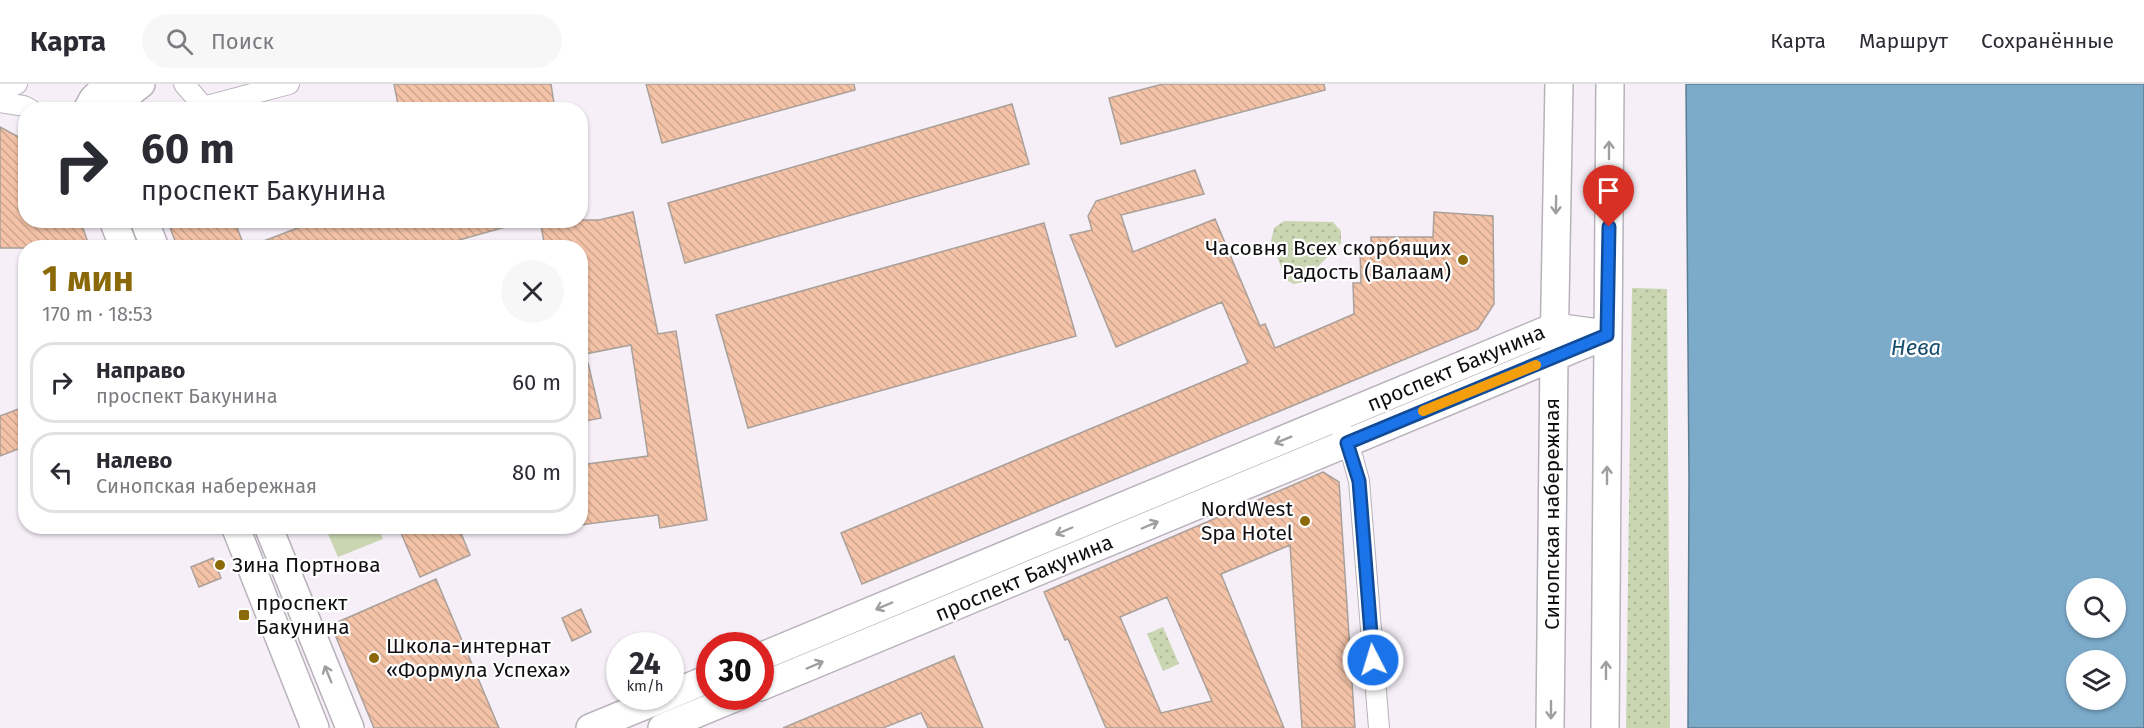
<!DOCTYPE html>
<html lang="ru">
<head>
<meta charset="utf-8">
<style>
	body { margin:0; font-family:"Fira Sans",sans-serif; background:#f7f7f7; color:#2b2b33; height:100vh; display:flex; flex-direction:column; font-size:22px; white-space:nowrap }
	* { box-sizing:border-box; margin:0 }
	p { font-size:20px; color:#7c7c81 }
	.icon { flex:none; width:33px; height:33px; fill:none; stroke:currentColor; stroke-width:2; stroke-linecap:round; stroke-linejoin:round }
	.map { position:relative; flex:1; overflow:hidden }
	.details { position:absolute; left:18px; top:156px; width:570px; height:294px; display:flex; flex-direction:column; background:#fff; border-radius:24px; box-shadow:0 2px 4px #0004 }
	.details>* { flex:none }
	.guide { position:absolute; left:18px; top:18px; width:570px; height:126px; border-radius:24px; box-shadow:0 2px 4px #0004; background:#fff; color:#2b2b33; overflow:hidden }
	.buttons { position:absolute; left:2066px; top:494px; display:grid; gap:12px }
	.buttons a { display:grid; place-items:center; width:60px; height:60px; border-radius:50%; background:#fff; box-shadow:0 2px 4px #0004; font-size:30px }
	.speed { position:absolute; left:606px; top:548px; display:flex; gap:12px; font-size:30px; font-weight:700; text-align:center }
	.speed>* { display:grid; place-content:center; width:78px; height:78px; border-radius:50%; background:#fff; box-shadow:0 2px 4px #0004; line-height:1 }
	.speed small { font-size:15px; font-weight:400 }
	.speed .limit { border:9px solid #d22; background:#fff; color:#111 }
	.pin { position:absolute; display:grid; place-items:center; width:51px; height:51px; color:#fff; margin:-62px -26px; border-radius:50% 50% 50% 0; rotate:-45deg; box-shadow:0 0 6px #0007 }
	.pin .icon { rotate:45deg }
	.me { position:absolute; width:66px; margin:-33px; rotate:355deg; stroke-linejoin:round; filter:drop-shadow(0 0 4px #0008) }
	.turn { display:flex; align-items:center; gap:21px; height:126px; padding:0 24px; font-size:27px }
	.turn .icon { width:78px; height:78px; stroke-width:2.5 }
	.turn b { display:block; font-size:42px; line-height:51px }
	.round { display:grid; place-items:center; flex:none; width:63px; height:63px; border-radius:32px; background:#f7f7f7 }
	.head { display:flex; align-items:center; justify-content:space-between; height:102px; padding:0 24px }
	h1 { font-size:36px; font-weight:700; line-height:45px; color:#8b6909 }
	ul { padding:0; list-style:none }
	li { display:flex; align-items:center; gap:18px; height:81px; margin:0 12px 9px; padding:0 12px; border:3px solid #e1e1e2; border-radius:24px }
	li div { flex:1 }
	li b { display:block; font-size:22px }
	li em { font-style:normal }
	header { display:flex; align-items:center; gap:36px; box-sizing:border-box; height:84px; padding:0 30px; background:#fff; border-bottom:2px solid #e1e1e2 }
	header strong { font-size:28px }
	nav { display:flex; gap:33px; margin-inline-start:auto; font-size:21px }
	.search { width:420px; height:54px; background:#f7f7f7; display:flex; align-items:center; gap:15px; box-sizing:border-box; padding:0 21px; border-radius:33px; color:#7c7c81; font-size:22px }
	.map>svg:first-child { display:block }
</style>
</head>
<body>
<header>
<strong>Карта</strong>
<div class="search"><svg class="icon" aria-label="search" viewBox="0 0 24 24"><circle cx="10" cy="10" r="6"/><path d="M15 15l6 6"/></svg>Поиск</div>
<nav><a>Карта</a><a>Маршрут</a><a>Сохранённые</a></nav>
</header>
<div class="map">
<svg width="2144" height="644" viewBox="0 0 2144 644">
	<defs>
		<pattern id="grass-dots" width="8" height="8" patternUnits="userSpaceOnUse" patternTransform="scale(1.5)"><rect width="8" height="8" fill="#c9d6b1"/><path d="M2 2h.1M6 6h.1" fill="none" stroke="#acb697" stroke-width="1.8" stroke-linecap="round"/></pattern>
		<pattern id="building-back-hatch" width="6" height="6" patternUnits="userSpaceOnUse" patternTransform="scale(1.5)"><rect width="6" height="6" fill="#f3c2a7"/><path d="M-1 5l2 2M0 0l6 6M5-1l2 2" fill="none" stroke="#cfa68f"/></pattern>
	</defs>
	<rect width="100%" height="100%" fill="#f6eff8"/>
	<!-- grass -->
	<path fill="url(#grass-dots)" d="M1284 137 1333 138 1341 147V159L1303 198 1294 200 1286 196 1271 157 1274 144Z
		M1632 204 1667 205 1670 644H1626Z
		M1163 543 1179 580 1163 587 1147 550Z"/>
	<!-- pitch -->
	<path fill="#c9d6b1" d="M325 443H378L383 455 338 473Z"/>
	<!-- water -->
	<path fill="#7cabca" stroke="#5c7c92" stroke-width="1.5" fill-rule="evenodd" d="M1686 0H2144V644H1688L1689 394ZM2076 504H2115V543H2076ZM2076 576H2115V615H2076Z"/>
	<!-- building -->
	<path fill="url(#building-back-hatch)" stroke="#aaa09a" stroke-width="1.5" fill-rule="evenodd" d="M394 0H551L555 26H399Z
		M646 0H854L855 6 662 59Z
		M1163 0H1324L1325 6 1121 60 1109 14Z
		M1012 20 1029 80 685 179 668 119Z
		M0 43 26 57V136H80L90 164H0Z
		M1195 86 1204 110 1121 131 1133 168 1215 135 1260 242 1265 240 1275 264 1354 230 1353 199H1361L1360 167H1371V153H1433L1434 128 1493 132 1494 220 1478 245 862 500 841 449 1248 279 1222 218 1116 263 1070 151 1092 146 1088 132 1096 117Z
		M633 128 658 250 676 247 707 436 660 444 658 431 580 441V381L648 372 631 261 580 271V164H545L540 136H599Z
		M167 136H234L245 164H178Z
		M318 136H508L509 142 431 164H252L251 162Z
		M1044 139 1076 252 748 344 716 231Z
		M588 279 601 334 580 338V280Z
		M26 322V362L0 372V332Z
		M1323 388 1339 398 1355 644H1302L1290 461 1221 490 1284 644H1106L1068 555 1065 556 1044 508ZM1167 513 1212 617 1161 629 1120 533Z
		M398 442H458L470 471 420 493Z
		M213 474 221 494 199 503 191 483Z
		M436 495 499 644H374L331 541Z
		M581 525 591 548 572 557 562 534Z
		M954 572 983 644H928L921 629 883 644H783Z"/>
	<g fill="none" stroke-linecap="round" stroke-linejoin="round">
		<!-- street casing -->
		<g stroke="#b8b2bb" stroke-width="22">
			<path id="street" d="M184 0 203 22
				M0 7 17 0
				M0 18 24 22 31 26
				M192 26 289 0
				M1342 347 1353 375 1359 397 1379 644"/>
		</g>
		<!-- secondary casing -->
		<g stroke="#b8b2bb" stroke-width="30">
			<path id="secondary" d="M87 26 93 15 108 0
				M117 26 126 12 141 0
				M113 136 124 164
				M144 136 155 164
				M235 442 315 644
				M268 442 350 644
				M760 573 1554 243 1606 250
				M760 603 1607 251
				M670 611 710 594
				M590 644 668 612
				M662 644 739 612
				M1550 644 1554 273 1559 0
				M1605 644 1610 0"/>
		</g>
		<!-- street -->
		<use href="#street" stroke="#fff" stroke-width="20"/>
		<!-- secondary -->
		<use href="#secondary" stroke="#fff" stroke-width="27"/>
	</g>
	<!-- one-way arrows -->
	<defs><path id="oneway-shaft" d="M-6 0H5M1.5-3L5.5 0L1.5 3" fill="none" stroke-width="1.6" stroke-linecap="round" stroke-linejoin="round" transform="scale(1.5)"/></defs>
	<g stroke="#a09fa0">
		<use href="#oneway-shaft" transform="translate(1609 66) rotate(-90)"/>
		<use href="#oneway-shaft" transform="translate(1556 121) rotate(91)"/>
		<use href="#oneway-shaft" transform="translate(1283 356) rotate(158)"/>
		<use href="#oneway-shaft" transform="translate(1607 391) rotate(-90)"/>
		<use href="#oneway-shaft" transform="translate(1150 441) rotate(-23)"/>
		<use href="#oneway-shaft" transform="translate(1064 447) rotate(157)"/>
		<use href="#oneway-shaft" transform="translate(884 522) rotate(157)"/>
		<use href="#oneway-shaft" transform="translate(815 581) rotate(-23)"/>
		<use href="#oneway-shaft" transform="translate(1606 586) rotate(-90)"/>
		<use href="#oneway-shaft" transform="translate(328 590) rotate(-112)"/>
		<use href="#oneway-shaft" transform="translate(1551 626) rotate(90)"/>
	</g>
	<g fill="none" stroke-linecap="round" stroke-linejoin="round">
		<!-- route casing -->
		<g stroke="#114b97" stroke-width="15">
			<path id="route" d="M1373 576 1359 397 1347 359 1607 251 1609 143"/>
		</g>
		<!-- route -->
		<use href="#route" stroke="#1a73e8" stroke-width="10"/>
		<!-- slow -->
		<path stroke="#f59e0b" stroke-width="10" d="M1423 327 1536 281"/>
	</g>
	<!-- markers -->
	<g fill="#8b6909" stroke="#fff" stroke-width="2">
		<circle cx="1463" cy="176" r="6"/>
		<circle cx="1305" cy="437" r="6"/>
		<circle cx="220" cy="481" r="6"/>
		<rect x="238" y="525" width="12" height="12" rx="3"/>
		<circle cx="374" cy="574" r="6"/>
	</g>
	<g text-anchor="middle" stroke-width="4.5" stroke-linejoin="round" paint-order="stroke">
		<!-- poi labels -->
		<g font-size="21" fill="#110e11" stroke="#fff" text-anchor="start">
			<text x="1451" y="171" text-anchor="end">Часовня Всех скорбящих<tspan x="1451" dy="24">Радость (Валаам)</tspan></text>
			<text x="1293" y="432" text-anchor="end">NordWest<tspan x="1293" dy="24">Spa Hotel</tspan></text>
			<text x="232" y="488">Зина Портнова</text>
			<text x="256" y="526">проспект<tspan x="256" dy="24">Бакунина</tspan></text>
			<text x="386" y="569">Школа-интернат<tspan x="386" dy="24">«Формула Успеха»</tspan></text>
		</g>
		<!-- street labels -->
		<g font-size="21" fill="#110e11" stroke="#fff">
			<text transform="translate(1456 284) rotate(-23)" y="7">проспект Бакунина</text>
			<text transform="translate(1552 430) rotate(-90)" y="7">Синопская набережная</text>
			<text transform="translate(1024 494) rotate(-23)" y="7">проспект Бакунина</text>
		</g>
		<!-- water labels -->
		<g font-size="22" font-style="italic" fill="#174f6f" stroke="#fff">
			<text x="1916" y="271">Нева</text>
		</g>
	</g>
</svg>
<div class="buttons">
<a><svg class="icon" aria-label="search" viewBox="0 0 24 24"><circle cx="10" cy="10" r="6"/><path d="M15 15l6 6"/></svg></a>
<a><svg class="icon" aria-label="layers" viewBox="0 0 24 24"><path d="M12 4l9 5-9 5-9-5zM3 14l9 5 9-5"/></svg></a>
</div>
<div class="speed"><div>24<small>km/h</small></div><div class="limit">30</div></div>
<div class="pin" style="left:1609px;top:143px;background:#d93025"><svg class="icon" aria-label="arrive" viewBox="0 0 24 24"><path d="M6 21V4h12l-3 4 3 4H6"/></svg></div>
<svg class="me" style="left:1373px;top:576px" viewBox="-20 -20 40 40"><circle r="17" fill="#1a73e8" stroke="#fff" stroke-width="3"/><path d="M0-11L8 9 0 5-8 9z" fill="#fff"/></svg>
<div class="guide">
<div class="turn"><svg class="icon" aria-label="right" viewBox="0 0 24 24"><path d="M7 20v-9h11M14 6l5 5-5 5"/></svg><div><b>60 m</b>проспект Бакунина</div></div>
</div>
<section class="details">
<div class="head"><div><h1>1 мин</h1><p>170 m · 18:53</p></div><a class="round"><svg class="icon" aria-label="close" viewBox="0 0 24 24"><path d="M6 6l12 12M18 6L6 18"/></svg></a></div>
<ul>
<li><svg class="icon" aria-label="right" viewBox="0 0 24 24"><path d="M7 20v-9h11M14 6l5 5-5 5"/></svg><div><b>Направо</b><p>проспект Бакунина</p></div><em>60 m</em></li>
<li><svg class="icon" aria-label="left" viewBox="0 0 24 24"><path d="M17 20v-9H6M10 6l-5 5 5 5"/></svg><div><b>Налево</b><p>Синопская набережная</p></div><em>80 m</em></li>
</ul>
</section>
</div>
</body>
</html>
